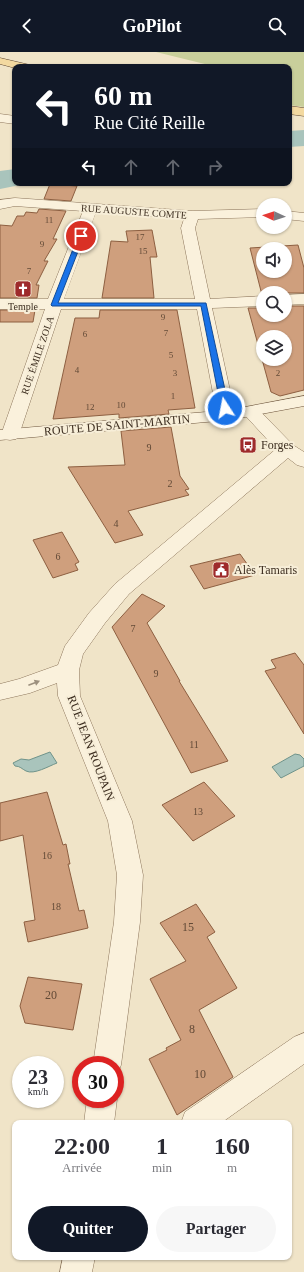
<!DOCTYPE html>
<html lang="fr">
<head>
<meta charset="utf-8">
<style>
	body { margin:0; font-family:Georgia,serif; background:#f7f7f7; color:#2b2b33; height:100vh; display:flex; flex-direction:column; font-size:15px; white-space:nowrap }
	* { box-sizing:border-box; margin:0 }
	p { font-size:13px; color:#7c7c81 }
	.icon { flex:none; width:22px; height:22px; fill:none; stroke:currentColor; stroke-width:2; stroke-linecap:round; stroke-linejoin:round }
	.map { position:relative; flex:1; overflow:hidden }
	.sheet { position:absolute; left:12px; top:1068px; width:280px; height:140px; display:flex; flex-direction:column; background:#fff; border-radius:8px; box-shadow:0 1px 3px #0004 }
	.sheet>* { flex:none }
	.guide { position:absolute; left:12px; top:12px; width:280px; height:122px; border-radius:8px; box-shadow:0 1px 3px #0004; background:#111827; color:#fff; overflow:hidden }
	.needle { width:26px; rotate:273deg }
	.controls { position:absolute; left:256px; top:146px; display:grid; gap:8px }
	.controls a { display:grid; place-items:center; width:36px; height:36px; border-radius:50%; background:#fff; box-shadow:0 1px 3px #0004; font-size:20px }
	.speed { position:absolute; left:12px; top:1004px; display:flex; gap:8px; font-size:20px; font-weight:700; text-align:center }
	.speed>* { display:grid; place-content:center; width:52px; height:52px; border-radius:50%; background:#fff; box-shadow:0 1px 3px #0004; line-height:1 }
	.speed small { font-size:10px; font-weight:400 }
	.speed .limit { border:6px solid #d22; background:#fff; color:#111 }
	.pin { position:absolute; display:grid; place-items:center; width:34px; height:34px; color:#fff; margin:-17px; border:2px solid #fff; border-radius:50%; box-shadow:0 1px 4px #0007 }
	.me { position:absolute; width:44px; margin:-22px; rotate:349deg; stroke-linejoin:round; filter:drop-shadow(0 0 3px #0008) }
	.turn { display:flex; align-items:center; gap:14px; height:84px; padding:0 16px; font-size:18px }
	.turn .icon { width:52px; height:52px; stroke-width:2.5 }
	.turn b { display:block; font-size:28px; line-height:34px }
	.lanes { display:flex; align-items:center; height:38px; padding:0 16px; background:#0003; justify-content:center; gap:20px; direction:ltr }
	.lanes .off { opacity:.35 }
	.eta { display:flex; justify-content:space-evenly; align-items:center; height:68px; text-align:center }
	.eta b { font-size:24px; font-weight:700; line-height:28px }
	.cta { display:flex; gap:8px; margin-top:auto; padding:8px 16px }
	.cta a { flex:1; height:46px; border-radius:24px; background:#111827; color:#fff; font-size:16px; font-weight:700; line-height:46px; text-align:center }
	.cta a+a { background:#f7f7f7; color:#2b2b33 }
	header { display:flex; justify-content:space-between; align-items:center; height:52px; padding:0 16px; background:#111827; color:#fff; font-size:18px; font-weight:700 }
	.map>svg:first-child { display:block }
</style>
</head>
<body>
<header><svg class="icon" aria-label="back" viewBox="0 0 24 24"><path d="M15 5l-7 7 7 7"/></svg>GoPilot<svg class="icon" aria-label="search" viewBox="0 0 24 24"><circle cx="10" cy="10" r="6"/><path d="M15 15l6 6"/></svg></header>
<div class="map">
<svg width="304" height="1220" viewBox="0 0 304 1220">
	<rect width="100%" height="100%" fill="#f0e4c8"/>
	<!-- green -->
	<path fill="#c9cf9b" d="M156 0H304V55L289 53V15H217Z"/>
	<!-- water -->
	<path fill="#a9c4bc" stroke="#6f938a" d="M50 700 57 711C49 714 34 723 26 719 22 717 20 714 15 714L13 711 21 707 29 708Z
		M295 702 300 703 304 707V714L281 726 272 715Z"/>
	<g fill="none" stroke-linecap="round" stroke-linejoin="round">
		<!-- river -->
		<path fill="#a9c4bc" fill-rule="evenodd" d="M304 78V94L289 95V79Z
			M15 117V131H26L25 132 0 137V119Z"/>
	</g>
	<!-- building -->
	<path fill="#cf9f7d" stroke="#8d5f41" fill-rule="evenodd" d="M50 132 77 134 71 149 44 147Z
		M39 157 66 159 53 187H57L44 209H48L36 233H39L37 246H0V173L12 174 17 164H24L26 160 37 161Z
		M152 178 157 205H150L154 246H102L111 189 128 190 126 179Z
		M298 193 304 216V241H263L262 243 250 196ZM263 197H285V219H263Z
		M285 254H304V338L280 344 271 340 248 256H263V263H285ZM263 285H285V307H263Z
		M0 258H35L33 270H0Z
		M100 258H177L195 356 168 358 169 362 119 366V362L53 367 75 266H99Z
		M171 375 180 424 189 437 185 438 189 443 128 459 143 483 115 491 68 415 125 413 121 379Z
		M62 480 79 510 75 512 78 518 53 526 33 488Z
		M240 502 255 523 204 537 190 514Z
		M142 542 165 554 147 571 180 629H179L228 709 191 721 112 575Z
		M295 601 304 613V682L265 619 276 616 271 608Z
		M204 730 235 764 193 789 162 753Z
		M47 740 63 793 66 792 70 812H68L79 859 84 858 88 876 28 890 24 870 35 868 23 783 0 789V751Z
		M196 852 215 880 207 885 237 936 199 958 233 1025 177 1063 149 1007 167 998 166 996 181 988 150 927 186 909 160 871Z
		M28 925 82 932 73 978 25 971 20 954Z"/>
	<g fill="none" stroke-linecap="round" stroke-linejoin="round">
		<!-- street casing -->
		<g stroke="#8d765c" stroke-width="1">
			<path id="street" d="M0 62 15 64V72L0 70Z
				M15 146 192 159 263 157V165L198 167 195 176 210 247 263 244V254L212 256 234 357 238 363 235 367 229 368 223 367 216 357 197 257H61L19 383 16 387 10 388 4 387 1 383 45 257H0V247H48L83 159 15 154 0 157V148ZM96 160 184 167 181 176 195 247H64Z
				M285 159 304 161V169L285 167Z
				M304 242V252L285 253V243Z
				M251 355 257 356 293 393 304 400V415L297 413 288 406 129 542 105 571 83 602 79 618 80 644 132 769 143 823 140 870 121 1013 117 1023 115 1024V1013H93L114 870 117 823 108 769 58 644 57 631 30 641 0 648V632L19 627 58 613 65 594 89 561 115 532 276 397 242 360 245 356Z
				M304 981V1012L221 1071H181L185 1060 294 985Z
				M115 1043 117 1047 114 1071H84L87 1047H115Z
				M63 1205H95L92 1220H60Z"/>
		</g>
		<!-- secondary casing -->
		<g stroke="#6f573f" stroke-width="1">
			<path id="secondary" d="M304 344V354L229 368 0 388V378L229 358Z"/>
		</g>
		<!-- primary casing -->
		<g stroke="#5b4430" stroke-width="1">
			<path id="primary" d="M0 6 30 13 32 15 15 16 0 12Z
				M289 54 304 56V64L289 62Z"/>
		</g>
		<!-- street -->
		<use href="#street" fill="#faf1dc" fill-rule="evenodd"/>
		<!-- secondary -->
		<use href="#secondary" fill="#faf1dc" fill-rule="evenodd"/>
		<!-- primary -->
		<use href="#primary" fill="#f3d9a0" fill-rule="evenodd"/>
	</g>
	<!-- one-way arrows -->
	<defs><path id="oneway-solid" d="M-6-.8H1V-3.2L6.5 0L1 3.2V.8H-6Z"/></defs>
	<use fill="#9c907e" href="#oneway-solid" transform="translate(34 631) rotate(-21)"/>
	<!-- route -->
	<path fill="#1a73e8" stroke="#114b97" d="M79 182 84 184 58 251H206L229 356 228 358H223L221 356 201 254H52L51 253Z"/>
	<!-- icons -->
	<defs>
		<g id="church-square" transform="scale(0.9)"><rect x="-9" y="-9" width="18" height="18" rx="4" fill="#9e2a2b" stroke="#f7eed8"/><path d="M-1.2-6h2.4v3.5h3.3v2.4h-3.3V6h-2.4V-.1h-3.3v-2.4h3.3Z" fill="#fff"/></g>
		<g id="bus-square" transform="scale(0.9)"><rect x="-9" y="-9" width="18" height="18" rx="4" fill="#9e2a2b" stroke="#f7eed8"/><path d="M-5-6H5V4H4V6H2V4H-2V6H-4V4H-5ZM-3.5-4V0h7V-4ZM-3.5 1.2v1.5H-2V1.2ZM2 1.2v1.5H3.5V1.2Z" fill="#fff"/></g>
		<g id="civic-square" transform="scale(0.9)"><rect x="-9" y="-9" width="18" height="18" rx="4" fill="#9e2a2b" stroke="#f7eed8"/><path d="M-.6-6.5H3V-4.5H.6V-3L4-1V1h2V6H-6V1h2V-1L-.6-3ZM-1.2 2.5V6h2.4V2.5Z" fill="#fff"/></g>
	</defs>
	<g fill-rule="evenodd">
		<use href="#church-square" x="23" y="237"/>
		<use href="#bus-square" x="248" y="393"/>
		<use href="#civic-square" x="221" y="518"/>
	</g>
	<g text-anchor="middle" stroke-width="4" stroke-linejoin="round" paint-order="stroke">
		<!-- far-number labels -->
		<g font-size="9" fill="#624a37">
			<text x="49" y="171">11</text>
			<text x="140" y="188">17</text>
			<text x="42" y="195">9</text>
			<text x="143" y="202">15</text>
			<text x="29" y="222">7</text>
			<text x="163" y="268">9</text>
			<text x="166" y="284">7</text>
			<text x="85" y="285">6</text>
			<text x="171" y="306">5</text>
			<text x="77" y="321">4</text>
			<text x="175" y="324">3</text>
			<text x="278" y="324">2</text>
			<text x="173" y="347">1</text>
			<text x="121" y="356">10</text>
			<text x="90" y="358">12</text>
		</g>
		<!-- far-street labels -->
		<g font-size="10" fill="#3d2e20" stroke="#f7eed8">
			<text transform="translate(134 159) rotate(4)" y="4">RUE AUGUSTE COMTE</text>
			<text transform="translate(37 303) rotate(-71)" y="4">RUE ÉMILE ZOLA</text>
		</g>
		<!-- far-poi labels -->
		<g font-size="10" fill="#3d2e20" stroke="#f7eed8">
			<text x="23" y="258">Temple</text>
		</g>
		<!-- number labels -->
		<g font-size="10" fill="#624a37">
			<text x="149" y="399">9</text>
			<text x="170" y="435">2</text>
			<text x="116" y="475">4</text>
			<text x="58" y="508">6</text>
			<text x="133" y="580">7</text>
			<text x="156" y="625">9</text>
			<text x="194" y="696">11</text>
			<text x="198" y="763">13</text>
			<text x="47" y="807">16</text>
			<text x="56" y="858">18</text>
		</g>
		<!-- street labels -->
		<g font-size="12" fill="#3d2e20" stroke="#f7eed8">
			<text transform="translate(117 373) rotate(-5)" y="4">ROUTE DE SAINT-MARTIN</text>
			<text transform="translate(91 696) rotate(69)" y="4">RUE JEAN ROUPAIN</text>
		</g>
		<!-- poi labels -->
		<g font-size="12" fill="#3d2e20" stroke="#f7eed8" text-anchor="start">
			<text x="261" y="397">Forges</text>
			<text x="234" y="522">Alès Tamaris</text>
		</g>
		<!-- near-number labels -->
		<g font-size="12" fill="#624a37">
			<text x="188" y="879">15</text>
			<text x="51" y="947">20</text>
			<text x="192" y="981">8</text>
			<text x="200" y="1026">10</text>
		</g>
	</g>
</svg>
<div class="controls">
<a><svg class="needle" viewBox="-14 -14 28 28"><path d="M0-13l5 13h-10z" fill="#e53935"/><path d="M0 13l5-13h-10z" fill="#7c7c81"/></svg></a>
<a><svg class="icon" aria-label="sound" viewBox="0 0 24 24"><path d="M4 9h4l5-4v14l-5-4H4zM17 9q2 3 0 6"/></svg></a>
<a><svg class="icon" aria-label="search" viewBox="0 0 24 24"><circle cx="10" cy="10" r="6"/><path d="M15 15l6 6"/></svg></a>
<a><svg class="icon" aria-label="layers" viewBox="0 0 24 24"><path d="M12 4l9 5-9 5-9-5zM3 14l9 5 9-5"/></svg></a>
</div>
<div class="speed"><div>23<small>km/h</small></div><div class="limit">30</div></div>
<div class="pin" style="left:81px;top:184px;background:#d93025"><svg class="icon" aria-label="arrive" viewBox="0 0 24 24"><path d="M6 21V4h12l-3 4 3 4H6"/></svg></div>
<svg class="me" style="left:225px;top:356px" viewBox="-20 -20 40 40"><circle r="17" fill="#1a73e8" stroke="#fff" stroke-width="3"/><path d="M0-11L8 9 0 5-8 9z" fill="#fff"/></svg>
<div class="guide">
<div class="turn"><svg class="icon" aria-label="left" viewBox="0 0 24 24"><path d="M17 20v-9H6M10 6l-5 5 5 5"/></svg><div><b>60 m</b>Rue Cité Reille</div></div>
<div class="lanes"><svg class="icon" aria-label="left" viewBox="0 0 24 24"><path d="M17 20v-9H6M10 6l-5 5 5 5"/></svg><svg class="icon off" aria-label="ahead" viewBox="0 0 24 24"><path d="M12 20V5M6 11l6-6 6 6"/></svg><svg class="icon off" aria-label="ahead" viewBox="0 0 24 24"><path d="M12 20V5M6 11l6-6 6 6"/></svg><svg class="icon off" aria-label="right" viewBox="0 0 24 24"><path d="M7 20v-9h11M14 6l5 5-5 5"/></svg></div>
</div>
<section class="sheet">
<div class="eta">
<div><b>22:00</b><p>Arrivée</p></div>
<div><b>1</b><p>min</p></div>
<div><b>160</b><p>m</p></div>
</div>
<div class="cta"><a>Quitter</a><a>Partager</a></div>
</section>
</div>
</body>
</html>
